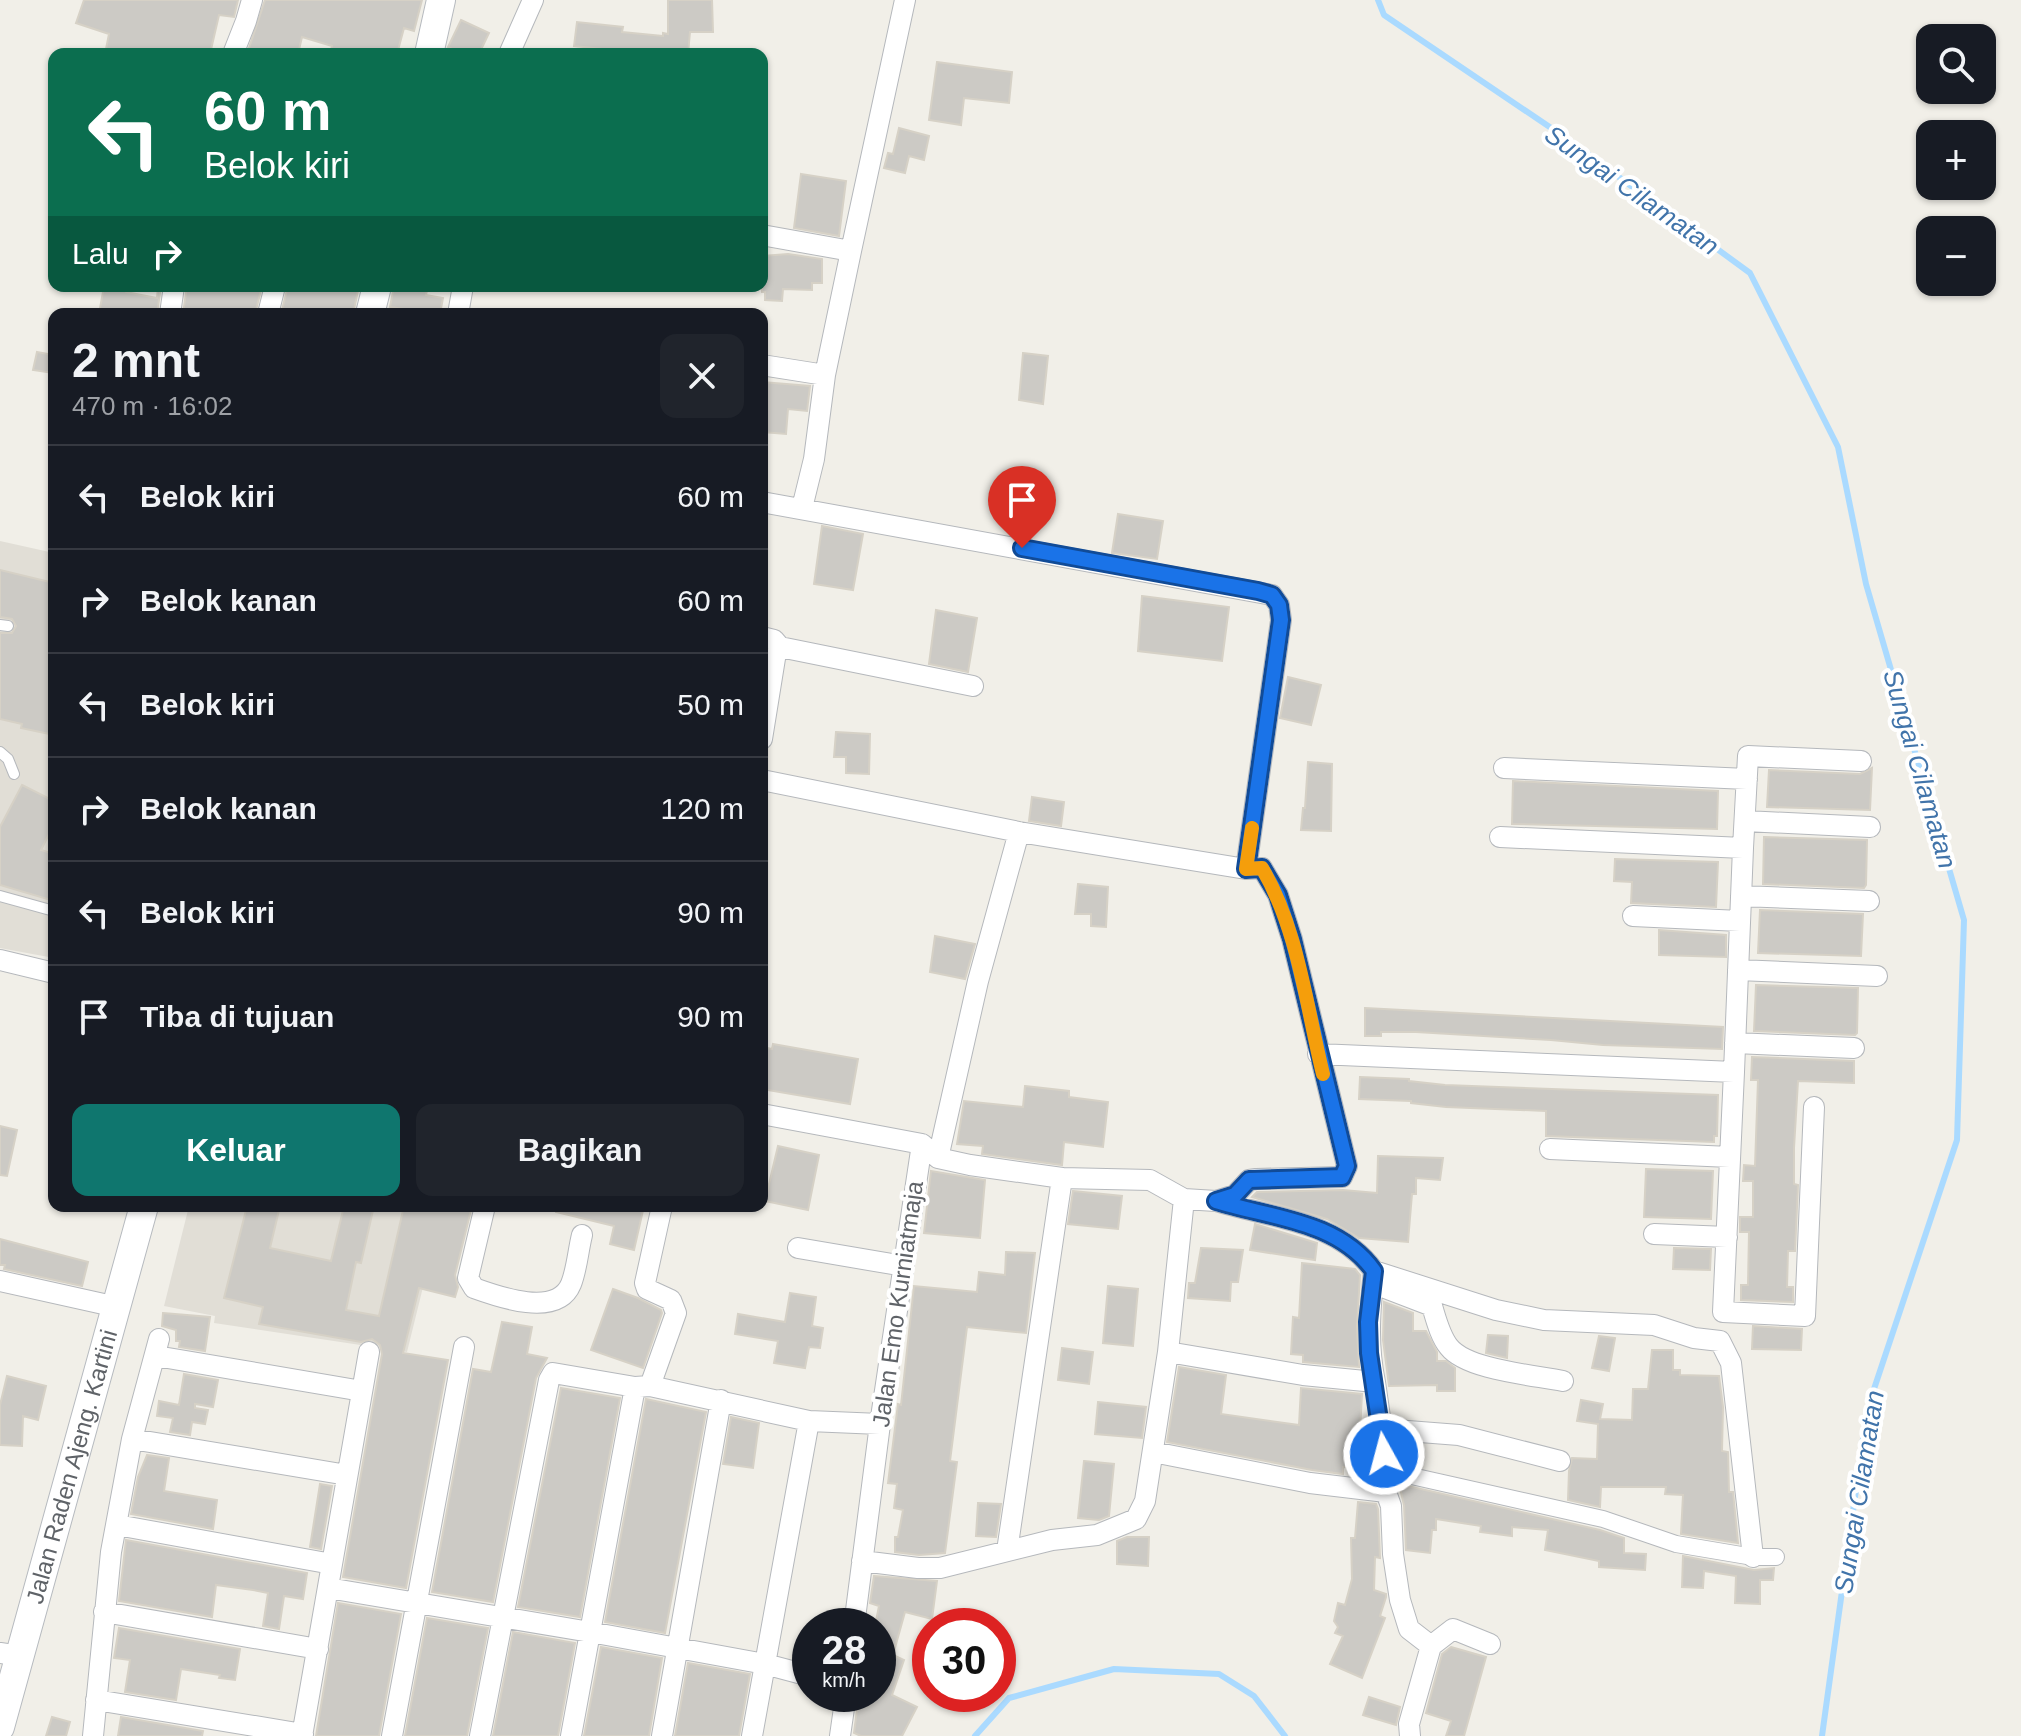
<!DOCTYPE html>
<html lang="id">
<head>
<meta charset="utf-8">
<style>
	body { margin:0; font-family:Helvetica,sans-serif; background:#20242c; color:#f1f3f6; height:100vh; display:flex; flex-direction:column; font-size:30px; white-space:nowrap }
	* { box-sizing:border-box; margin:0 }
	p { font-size:26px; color:#9ea1a6 }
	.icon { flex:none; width:44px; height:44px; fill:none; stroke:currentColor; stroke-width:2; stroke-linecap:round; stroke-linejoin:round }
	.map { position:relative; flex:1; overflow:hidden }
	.details { position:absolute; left:48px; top:308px; width:720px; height:904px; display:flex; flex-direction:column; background:#171b24; border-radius:16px; box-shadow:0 2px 6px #0004 }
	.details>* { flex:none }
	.banner { position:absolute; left:48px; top:48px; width:720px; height:244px; border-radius:16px; box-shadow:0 2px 6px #0004; background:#0b6e4f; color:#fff; overflow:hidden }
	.controls { position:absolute; left:1916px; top:24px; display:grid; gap:16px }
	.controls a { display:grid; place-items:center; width:80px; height:80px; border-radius:16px; background:#171b24; box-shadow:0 2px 6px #0004; font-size:40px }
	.speed { position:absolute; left:792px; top:1608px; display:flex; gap:16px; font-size:40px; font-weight:700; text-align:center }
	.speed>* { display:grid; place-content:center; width:104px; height:104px; border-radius:50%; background:#171b24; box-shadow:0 2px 6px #0004; line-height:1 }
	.speed small { font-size:20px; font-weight:400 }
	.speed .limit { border:12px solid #d22; background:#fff; color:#111 }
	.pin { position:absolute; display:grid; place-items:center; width:68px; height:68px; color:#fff; margin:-82px -34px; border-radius:50% 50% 50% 0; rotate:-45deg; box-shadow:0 0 8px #0007 }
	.pin .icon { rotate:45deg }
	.me { position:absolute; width:88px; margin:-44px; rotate:353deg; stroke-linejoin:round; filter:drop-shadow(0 0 6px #0008) }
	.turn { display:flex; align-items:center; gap:28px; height:168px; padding:0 24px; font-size:36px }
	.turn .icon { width:104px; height:104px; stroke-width:2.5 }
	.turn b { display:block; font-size:56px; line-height:68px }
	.then { display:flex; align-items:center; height:76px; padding:0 24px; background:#0003; gap:16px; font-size:30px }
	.round { display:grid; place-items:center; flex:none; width:84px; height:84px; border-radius:16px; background:#20242c }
	.headline { display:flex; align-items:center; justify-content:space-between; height:136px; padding:0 24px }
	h1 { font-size:48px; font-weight:700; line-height:60px }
	.button { display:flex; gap:16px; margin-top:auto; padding:16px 24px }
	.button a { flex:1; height:92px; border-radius:16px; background:#0f766e; color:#fff; font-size:32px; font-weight:700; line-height:92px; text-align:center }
	.button a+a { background:#20242c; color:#f1f3f6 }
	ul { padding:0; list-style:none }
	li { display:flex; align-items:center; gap:24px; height:104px; padding:0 24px; border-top:2px solid #363941 }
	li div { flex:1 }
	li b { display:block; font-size:30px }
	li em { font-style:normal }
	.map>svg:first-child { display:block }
</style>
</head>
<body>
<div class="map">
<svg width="2021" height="1736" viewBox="0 0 2021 1736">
	<rect width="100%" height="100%" fill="#f1efe8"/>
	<!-- education -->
	<path fill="#e1ded6" d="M0 541 54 553V958L0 948Z
		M189 1206H443L407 1352 214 1323 215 1316 164 1306Z"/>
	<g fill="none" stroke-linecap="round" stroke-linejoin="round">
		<!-- stream -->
		<path stroke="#aadaff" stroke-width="6" d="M1378 0 1384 15 1560 134 1750 273 1838 447 1866 584 1964 920 1957 1140 1867 1410 1822 1736
			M975 1736 1009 1698 1114 1669 1219 1674 1254 1696 1285 1736"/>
	</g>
	<!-- building -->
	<path fill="#cccac5" stroke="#d6d1c6" stroke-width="2" d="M84 0H238L234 17 219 15 210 54H105L109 34 76 23Z
		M265 0H422L414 31 404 28 397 54H330L332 46 302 37 298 54H247Z
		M668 0H712L713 32H690L688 54H623L624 51 574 46 577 22 623 27 622 32 663 36V33L668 34Z
		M461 20 489 33 479 54H463L448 47Z
		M937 62 1012 72 1009 103 964 98 961 125 929 120Z
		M899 128 929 136 924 160 909 156 905 173 884 168 888 153 893 154Z
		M801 174 846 181 839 236 794 228Z
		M788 254 822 259V283H812V290L783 289 782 301 765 300V292H762V256Z
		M104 286H127L126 292 157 298 158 286H161L157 314H99Z
		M187 286H262L255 314H183Z
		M288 286H359L353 314H281Z
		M394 286H428L426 295 443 298 440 314 390 307Z
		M37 352 54 355V373L33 370Z
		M1023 353 1048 356 1043 404 1019 400Z
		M762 382 810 386 807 411 788 409 786 434 762 432Z
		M1118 514 1163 521 1157 559 1112 553Z
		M822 526 863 534 853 590 814 584Z
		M0 570 54 583V735L21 728 22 724 0 719V633H12L16 626 12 619 0 617Z
		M1142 596 1229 607 1222 661 1138 651Z
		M936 610 977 618 968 672 929 664Z
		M1288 677 1321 685 1311 725 1280 718Z
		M836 732 870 734 869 774 846 773V757H834Z
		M1308 762 1332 764 1331 831 1301 830 1303 808H1305Z
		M1872 768 1870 810 1767 807 1769 770 1860 774Z
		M1513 781 1718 791 1717 829 1512 824Z
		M22 785 54 801V824L41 850 54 854V901L0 885V827Z
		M1032 797 1064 802 1061 826 1029 821Z
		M1764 837 1867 840 1866 885 1864 888 1763 884Z
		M1615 859 1718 862 1716 907 1631 903 1632 882 1614 881Z
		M1078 884 1108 887 1106 927 1091 926V914H1075Z
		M1760 910 1863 914 1861 956 1758 953Z
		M1659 930 1726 935V957L1659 955Z
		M935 936 975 944 965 979 930 972Z
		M1756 985 1858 988 1857 1033 1855 1035 1754 1031Z
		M1365 1008 1723 1027 1722 1049 1603 1045 1551 1040 1416 1032H1381V1036H1365Z
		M773 1044 858 1059 850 1104 762 1089V1047L772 1049Z
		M1752 1057 1854 1061V1083L1798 1081 1794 1148V1184L1798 1185 1795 1251H1788L1787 1287H1793V1302L1741 1300V1285H1748L1749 1232H1740V1217H1753V1181H1743L1744 1165 1755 1166 1758 1080H1751Z
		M1360 1077 1409 1079V1081L1445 1085 1718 1095 1717 1136H1714V1142L1546 1136V1111L1446 1107 1411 1103V1101L1359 1099Z
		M1025 1086 1069 1091V1097L1108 1102 1103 1147 1064 1142 1062 1165 982 1154 983 1146 957 1144 964 1101 1023 1107Z
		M0 1126 17 1130 7 1176 0 1175Z
		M778 1146 819 1155 808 1210 765 1201Z
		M1378 1156 1443 1158 1440 1180 1416 1178V1194H1412L1408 1242 1359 1238 1327 1219 1252 1197 1257 1192 1343 1190 1377 1193Z
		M1646 1169 1713 1171 1711 1219 1644 1217Z
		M931 1171 985 1180 980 1238 924 1233Z
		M1073 1191 1122 1196 1118 1229 1068 1224Z
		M247 1206H280L270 1248 331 1261 344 1206H374L361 1263 356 1262 346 1310 379 1316 404 1206H472L455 1275 458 1287 455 1297 419 1288 403 1353 448 1360 406 1588 343 1577 382 1354 380 1345 372 1339 361 1342 259 1324 263 1307 224 1298Z
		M556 1206H644L634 1250 610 1244 614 1226 556 1212Z
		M1255 1224 1317 1243 1315 1260 1250 1250Z
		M0 1239 88 1262 82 1286 4 1269 5 1265H0Z
		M1201 1248 1243 1250 1238 1282H1231L1230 1301 1188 1298 1189 1283H1195Z
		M1674 1248 1711 1249 1710 1270 1673 1269Z
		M1006 1252 1035 1253 1026 1333 967 1327 950 1461 957 1462 945 1553 919 1555 895 1552V1537H898L903 1510 894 1508 897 1484 888 1483 898 1404 901 1405 914 1286 977 1292 979 1272 1005 1275Z
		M1302 1263 1355 1269 1360 1275 1357 1326 1359 1367 1303 1362V1355L1291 1354 1293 1317 1299 1318Z
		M1108 1286 1138 1289 1133 1346 1103 1343Z
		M613 1289 638 1298 661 1310 662 1313 643 1368 591 1350Z
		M790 1293 816 1297 812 1326 823 1328 820 1348 809 1347 805 1368 774 1363 778 1341 735 1334 738 1314 785 1322Z
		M1384 1302 1413 1313V1331H1426L1437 1352V1361H1446L1455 1368V1391H1437V1385L1389 1386 1383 1340Z
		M163 1313 210 1317 205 1351 179 1347 180 1341H176V1330L162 1326Z
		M502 1322 532 1327 527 1354 547 1358 536 1378 493 1602 432 1592 473 1369 491 1372Z
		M1753 1326 1802 1329 1801 1350 1752 1349Z
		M1488 1335 1508 1336 1507 1358 1486 1353Z
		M1599 1336 1615 1338 1609 1371 1592 1368Z
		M1062 1348 1093 1352 1089 1384 1058 1380Z
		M1652 1350H1673V1370H1680V1375L1719 1376 1723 1407 1722 1451 1728 1452 1729 1492H1733L1738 1543 1681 1534 1683 1495 1665 1494 1666 1487H1601L1600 1507 1568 1500 1569 1471 1572 1458 1597 1459 1598 1424 1577 1421 1581 1400 1603 1404 1600 1419 1632 1420 1633 1389H1648Z
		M1179 1367 1226 1375 1221 1414 1299 1425 1301 1388 1362 1394 1358 1468 1343 1467V1474L1312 1470 1167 1442Z
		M184 1374 218 1380 213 1407 195 1404V1408L208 1410 205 1424 192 1422 190 1435 170 1432 173 1418 157 1416 159 1401 179 1405Z
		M7 1376 46 1386 38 1420 23 1416 22 1446 0 1445V1405Z
		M561 1388 620 1398 580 1617 518 1607Z
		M646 1399 706 1412 665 1633 605 1622Z
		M1098 1402 1146 1407 1142 1438 1095 1434Z
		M731 1417 759 1423 753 1468 723 1464Z
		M147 1455 169 1458 164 1491 217 1500 213 1529 131 1514 138 1477Z
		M1084 1461 1114 1464 1109 1516 1099 1520 1078 1518Z
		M320 1484 332 1486 321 1549 310 1547Z
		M1399 1484 1600 1530 1624 1538V1553L1646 1554 1645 1570 1599 1567V1561L1545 1550 1548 1530 1512 1527V1536L1480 1532 1481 1526 1436 1519V1530H1432L1430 1553 1406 1550 1404 1505Z
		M1358 1502 1376 1504 1378 1509 1380 1558 1375 1557 1374 1590 1386 1594V1597L1380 1616 1385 1618 1362 1678 1330 1664 1343 1636 1335 1633 1338 1627 1334 1621 1338 1603 1345 1605 1352 1579 1351 1538H1355Z
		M978 1503 1001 1504 996 1537 976 1536Z
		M1127 1537H1149L1148 1566 1117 1564V1541Z
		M126 1540 307 1573 303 1599 284 1596 279 1629 263 1626 268 1593 253 1590 216 1585 212 1617 119 1601Z
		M1683 1556 1754 1570 1774 1568 1773 1580H1760V1604L1735 1603 1736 1576 1704 1571 1703 1588 1682 1587Z
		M874 1576 937 1581 932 1619 905 1612 893 1655 904 1660 892 1695 917 1707 902 1736H861L854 1733 859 1694H878V1626H875L879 1606 870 1603Z
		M338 1603 401 1614 379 1736H316Z
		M427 1618 488 1628 467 1736H405Z
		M119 1628 240 1649 235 1680 219 1678 220 1675 181 1669 176 1700 125 1692 130 1660 114 1658Z
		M513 1632 575 1643 558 1736H493Z
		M601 1647 662 1658 649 1736H584Z
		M1451 1647 1486 1657 1464 1736H1446L1451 1721 1426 1713 1442 1654Z
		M688 1663 750 1674 739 1736H675Z
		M1369 1697 1400 1707 1396 1725 1363 1715Z
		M52 1717 70 1722 66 1736H46Z
		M121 1717 203 1731 202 1736H118Z"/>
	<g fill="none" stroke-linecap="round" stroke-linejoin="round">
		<!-- service casing -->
		<g stroke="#b5b8bc" stroke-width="12">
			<path id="service" d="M0 625 8 626
				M0 752 8 759 14 774
				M0 896 54 911"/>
		</g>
		<!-- pedestrian casing -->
		<g stroke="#b5b8bc" stroke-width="18">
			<path id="pedestrian" d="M1385 1470 1603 1519 1676 1544 1753 1557H1776"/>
		</g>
		<!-- minor casing -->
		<g stroke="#b5b8bc" stroke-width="22">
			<path id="minor" d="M233 54 246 21 252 0
				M509 54 533 0
				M762 235 851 251 825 375 814 459 802 508
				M851 251 905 0
				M170 314 174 286
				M268 314 275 286
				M458 314 463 286
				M762 365 825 375
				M762 502 1272 595 1279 605 1281 620 1246 869
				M762 637 774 640 780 647 777 646 762 739
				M780 647 973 686
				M1504 768 1747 779
				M762 780 1019 832 1246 869 1262 868 1278 895 1292 939 1347 1166 1342 1177 1256 1179 1249 1180 1235 1195 1216 1201 1184 1199 1150 1180 1062 1178 970 1165 938 1158 922 1144
				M1745 821 1870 827
				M1500 837 1743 848 1734 1072
				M1743 848 1748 756 1861 761
				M1741 896 1869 901
				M1633 916 1740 921
				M0 960 54 973
				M1738 970 1877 976
				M1735 1043 1854 1048
				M1318 1054 1734 1072 1723 1312 1805 1316 1814 1107
				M762 1114 922 1144 880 1424 854 1626
				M1550 1149 1730 1157
				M938 1158 978 981 1019 832
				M1216 1201C1270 1218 1338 1220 1374 1271L1496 1310 1544 1320 1654 1325 1694 1338 1720 1341 1731 1363 1753 1557
				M485 1206 468 1278 474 1288C499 1297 557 1318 571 1284 577 1269 578 1251 582 1235
				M1654 1234 1727 1237
				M798 1248 904 1266
				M1374 1271C1370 1309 1367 1344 1375 1382
				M1376 1274 1385 1288 1432 1306C1436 1319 1440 1336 1449 1347 1467 1370 1534 1375 1563 1381
				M0 1281 117 1307
				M1168 1352 1303 1375 1375 1382 1383 1438 1386 1492
				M156 1356 362 1391
				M650 1386 676 1313 671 1300 647 1289 645 1283 662 1206
				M1382 1429 1459 1435 1560 1461
				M132 1439 347 1475
				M1153 1452 1310 1483 1386 1492 1391 1506 1393 1554 1400 1600 1409 1629 1431 1646 1453 1629 1490 1644
				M117 1525 332 1564
				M1007 1551 1062 1178
				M862 1561 918 1568H940L1052 1540 1097 1535 1136 1519 1145 1501 1168 1352 1184 1199
				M328 1588 590 1632 765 1664 810 1676
				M104 1612 318 1649
				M0 1653 20 1656
				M96 1700 303 1734
				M93 1736 111 1552 132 1439 159 1339
				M302 1736 369 1352
				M392 1736 464 1347
				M480 1736 549 1380 553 1373 635 1387 650 1386 809 1421 880 1424
				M571 1736 635 1387
				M662 1736 721 1400
				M752 1736 809 1421
				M840 1736 846 1694
				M1410 1736 1409 1724 1431 1646"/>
		</g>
		<!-- secondary casing -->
		<g stroke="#b6babf" stroke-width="30">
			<g id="secondary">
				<path d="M429 54 441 0"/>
				<path d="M370 314 377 286"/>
				<path id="s1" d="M0 1727 144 1206"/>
			</g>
		</g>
		<!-- service -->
		<use href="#service" stroke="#fff" stroke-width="10"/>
		<!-- pedestrian -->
		<use href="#pedestrian" stroke="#fff" stroke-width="16"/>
		<!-- minor -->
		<use href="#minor" stroke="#fff" stroke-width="20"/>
		<!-- secondary -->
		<use href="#secondary" stroke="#fff" stroke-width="28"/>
	</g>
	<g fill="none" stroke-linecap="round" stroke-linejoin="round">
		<!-- route casing -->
		<g stroke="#114b97" stroke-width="20">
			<path id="route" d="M1022 548 1258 591 1272 595 1279 605 1281 620 1246 869 1262 868 1278 895 1292 939 1347 1166 1342 1177 1249 1180 1235 1195 1216 1201C1270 1218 1338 1220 1374 1271L1368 1322 1369 1353 1384 1454"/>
		</g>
		<!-- route -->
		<use href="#route" stroke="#1a73e8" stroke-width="14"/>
		<!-- slow -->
		<path stroke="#f59e0b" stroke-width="14" d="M1252 828 1246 869 1262 868C1298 929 1306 1005 1323 1074"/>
	</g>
	<g text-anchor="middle" stroke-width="8" stroke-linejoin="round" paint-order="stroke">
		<!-- street labels -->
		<g font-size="24" fill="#5f6368" stroke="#fff">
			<text transform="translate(898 1304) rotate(-82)" y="8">Jalan Emo Kurniatmaja</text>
			<text dy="8" stroke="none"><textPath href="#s1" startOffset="270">Jalan Raden Ajeng. Kartini</textPath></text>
		</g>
		<!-- water labels -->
		<g font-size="26" font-style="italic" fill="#4174aa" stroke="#fff">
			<text transform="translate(1632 190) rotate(35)" y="9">Sungai Cilamatan</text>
			<text transform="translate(1920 769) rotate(74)" y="9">Sungai Cilamatan</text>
			<text transform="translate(1859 1492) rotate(-81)" y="9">Sungai Cilamatan</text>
		</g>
	</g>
</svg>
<div class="controls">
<a><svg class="icon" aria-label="search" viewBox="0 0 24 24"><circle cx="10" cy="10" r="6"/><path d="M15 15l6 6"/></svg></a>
<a>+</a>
<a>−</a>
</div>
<div class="speed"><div>28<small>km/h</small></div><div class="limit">30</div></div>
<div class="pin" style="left:1022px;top:548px;background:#d93025"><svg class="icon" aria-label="arrive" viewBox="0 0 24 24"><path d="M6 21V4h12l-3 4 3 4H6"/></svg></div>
<svg class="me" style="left:1384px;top:1454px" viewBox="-20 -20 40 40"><circle r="17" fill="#1a73e8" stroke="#fff" stroke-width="3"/><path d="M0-11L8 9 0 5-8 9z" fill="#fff"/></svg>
<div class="banner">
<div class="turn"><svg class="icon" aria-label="left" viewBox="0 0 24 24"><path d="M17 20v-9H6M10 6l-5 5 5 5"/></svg><div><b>60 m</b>Belok kiri</div></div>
<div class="then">Lalu<svg class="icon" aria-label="right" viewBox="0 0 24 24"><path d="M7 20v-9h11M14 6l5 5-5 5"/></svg></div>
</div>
<section class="details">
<div class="headline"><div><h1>2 mnt</h1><p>470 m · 16:02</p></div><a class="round"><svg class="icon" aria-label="close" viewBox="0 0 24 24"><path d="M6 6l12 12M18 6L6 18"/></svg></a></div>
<ul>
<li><svg class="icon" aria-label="left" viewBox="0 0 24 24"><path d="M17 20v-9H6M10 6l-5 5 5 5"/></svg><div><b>Belok kiri</b></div><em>60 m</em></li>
<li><svg class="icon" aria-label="right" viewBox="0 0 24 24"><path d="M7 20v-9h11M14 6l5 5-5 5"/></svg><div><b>Belok kanan</b></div><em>60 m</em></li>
<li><svg class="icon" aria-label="left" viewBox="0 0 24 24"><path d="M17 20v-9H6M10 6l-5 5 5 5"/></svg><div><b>Belok kiri</b></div><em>50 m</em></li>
<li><svg class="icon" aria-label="right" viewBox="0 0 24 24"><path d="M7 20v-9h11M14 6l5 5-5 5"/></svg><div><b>Belok kanan</b></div><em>120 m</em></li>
<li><svg class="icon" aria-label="left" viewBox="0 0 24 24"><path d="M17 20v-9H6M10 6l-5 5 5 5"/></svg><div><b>Belok kiri</b></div><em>90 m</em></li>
<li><svg class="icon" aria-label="arrive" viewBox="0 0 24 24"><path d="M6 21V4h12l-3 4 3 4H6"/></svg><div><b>Tiba di tujuan</b></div><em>90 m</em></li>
</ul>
<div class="button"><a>Keluar</a><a>Bagikan</a></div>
</section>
</div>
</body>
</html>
